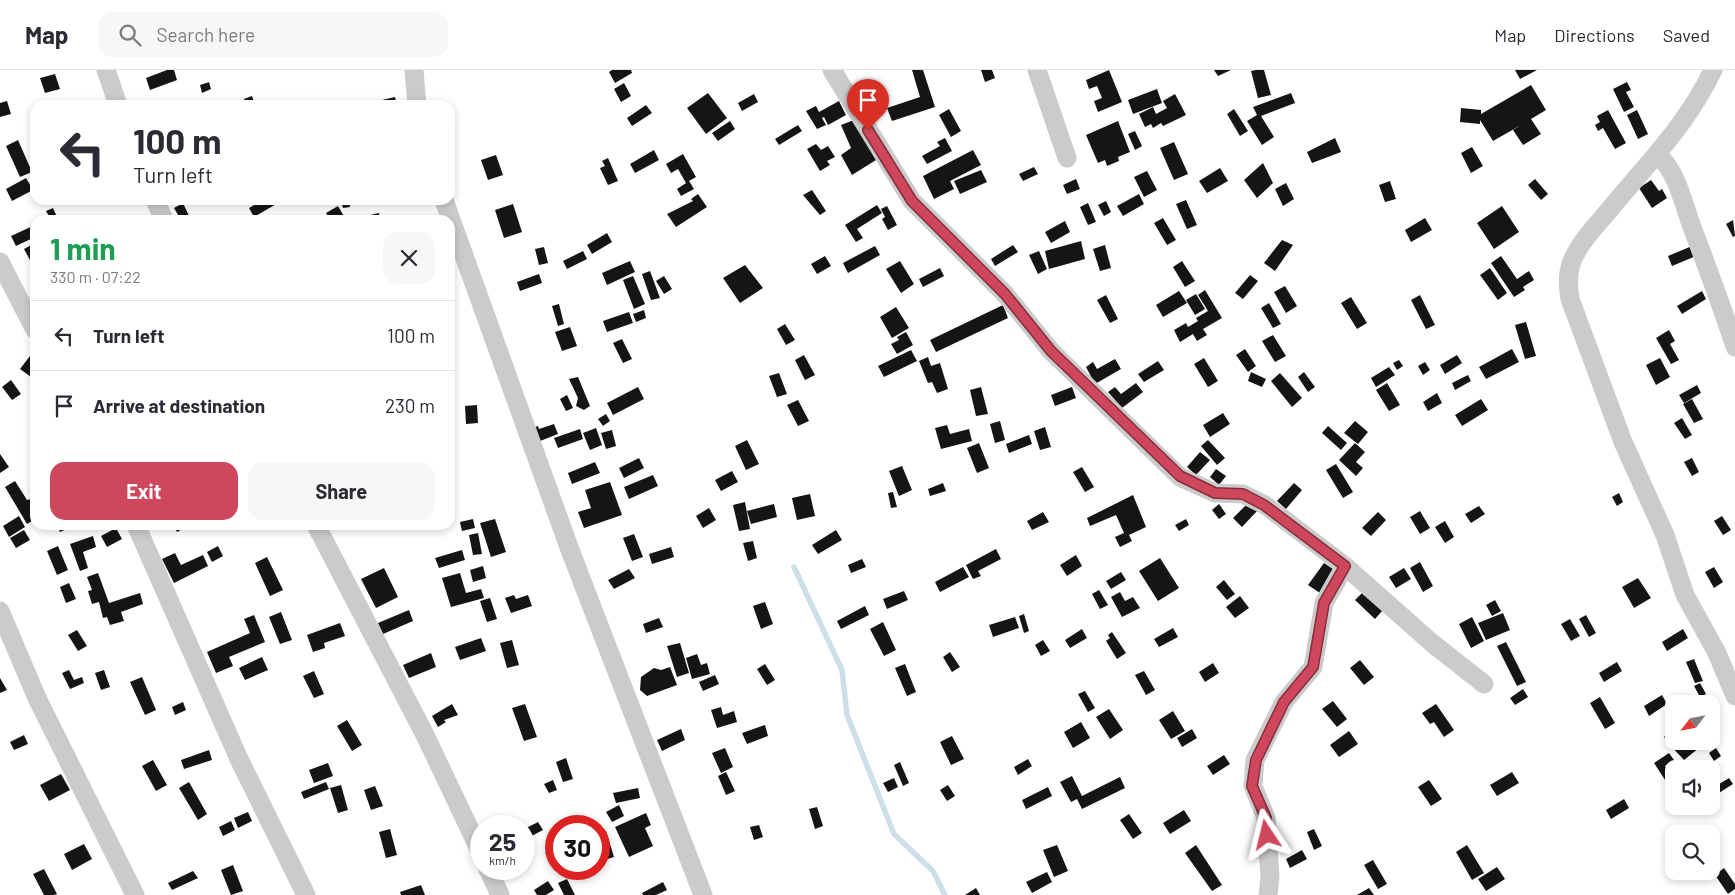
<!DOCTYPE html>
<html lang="en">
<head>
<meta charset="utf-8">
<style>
	body { margin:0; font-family:Barlow,sans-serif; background:#f7f7f7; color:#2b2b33; height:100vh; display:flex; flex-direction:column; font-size:19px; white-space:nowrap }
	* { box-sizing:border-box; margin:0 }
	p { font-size:16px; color:#7c7c81 }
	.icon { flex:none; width:28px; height:28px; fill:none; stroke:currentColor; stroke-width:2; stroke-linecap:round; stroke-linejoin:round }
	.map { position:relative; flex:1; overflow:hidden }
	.side { position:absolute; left:30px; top:145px; width:425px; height:315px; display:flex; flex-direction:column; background:#fff; border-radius:15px; box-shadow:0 2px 8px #0003 }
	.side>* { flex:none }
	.top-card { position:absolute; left:30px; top:30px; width:425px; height:105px; border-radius:15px; box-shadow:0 2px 8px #0003; background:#fff; color:#2b2b33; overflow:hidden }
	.needle { width:32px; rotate:238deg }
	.tools { position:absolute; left:1665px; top:625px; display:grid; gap:10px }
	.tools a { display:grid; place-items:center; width:55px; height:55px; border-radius:10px; background:#fff; box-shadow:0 2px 8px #0003; font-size:25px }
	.speed { position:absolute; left:470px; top:745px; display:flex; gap:10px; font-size:25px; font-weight:700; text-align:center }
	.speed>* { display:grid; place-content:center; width:65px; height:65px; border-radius:50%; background:#fff; box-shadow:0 2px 8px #0003; line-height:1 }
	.speed small { font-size:12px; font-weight:400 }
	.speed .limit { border:8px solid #d22; background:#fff; color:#111 }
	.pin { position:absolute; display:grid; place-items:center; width:42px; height:42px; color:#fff; margin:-51px -21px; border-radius:50% 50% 50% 0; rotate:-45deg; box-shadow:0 0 5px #0007 }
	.pin .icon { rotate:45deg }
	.me { position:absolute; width:55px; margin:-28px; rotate:350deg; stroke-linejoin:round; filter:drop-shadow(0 0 4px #0008) }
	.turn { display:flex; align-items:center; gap:18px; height:105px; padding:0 20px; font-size:22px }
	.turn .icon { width:65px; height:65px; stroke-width:2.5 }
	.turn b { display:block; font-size:35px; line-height:42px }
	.round { display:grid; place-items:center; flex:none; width:52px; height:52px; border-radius:15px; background:#f7f7f7 }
	.summary { display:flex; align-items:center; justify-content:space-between; height:85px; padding:0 20px }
	h1 { font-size:30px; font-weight:700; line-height:38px; color:#1e9e55 }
	.action { display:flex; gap:10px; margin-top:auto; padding:10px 20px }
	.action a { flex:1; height:58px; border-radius:15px; background:#cf475d; color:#fff; font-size:20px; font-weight:700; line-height:58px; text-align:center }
	.action a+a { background:#f7f7f7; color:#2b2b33 }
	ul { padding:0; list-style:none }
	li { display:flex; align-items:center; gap:15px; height:70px; padding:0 20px; border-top:1px solid #e1e1e2 }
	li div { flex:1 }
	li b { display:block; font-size:19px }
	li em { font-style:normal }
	header { display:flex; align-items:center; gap:30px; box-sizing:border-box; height:70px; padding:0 25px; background:#fff; border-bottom:1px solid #e1e1e2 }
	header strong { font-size:24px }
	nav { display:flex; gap:28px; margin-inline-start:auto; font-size:18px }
	.search { width:350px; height:45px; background:#f7f7f7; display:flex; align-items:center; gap:12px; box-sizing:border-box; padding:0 18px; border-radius:15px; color:#7c7c81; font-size:19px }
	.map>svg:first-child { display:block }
</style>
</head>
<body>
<header>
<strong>Map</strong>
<div class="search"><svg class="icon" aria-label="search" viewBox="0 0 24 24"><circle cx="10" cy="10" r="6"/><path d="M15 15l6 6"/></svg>Search here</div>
<nav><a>Map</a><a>Directions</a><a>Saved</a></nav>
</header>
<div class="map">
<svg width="1735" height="825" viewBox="0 0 1735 825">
	<rect width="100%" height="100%" fill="#fff"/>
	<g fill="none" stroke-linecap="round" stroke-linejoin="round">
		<!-- stream -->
		<path stroke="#cddfe7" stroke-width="5.5" d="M794 497 842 600 847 645 894 764 933 801 945 825"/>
	</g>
	<!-- building -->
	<path fill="#151515" d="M167 0H174L177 10 150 20 146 8Z
		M612 0H631L632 3 615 13 609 2Z
		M912 0H923L935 37 892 51 887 38 920 27Z
		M981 0H992L995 8 985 12Z
		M1109 0 1122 32 1098 42 1094 31 1102 28 1097 16 1089 19 1086 10Z
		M1214 0H1231L1218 6Z
		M1256 0H1264L1271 25 1258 28 1251 1Z
		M1515 0H1537L1520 9Z
		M55 4 60 19 45 23 40 8Z
		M209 12 211 19 202 23 200 15Z
		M1627 12 1631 20 1626 22 1634 37 1624 42 1613 19Z
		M624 13 631 26 621 32 614 19Z
		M1531 15 1546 40 1531 49 1541 64 1523 75 1513 60 1521 55 1493 71 1480 50V54L1460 52 1461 38 1481 40V44Z
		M1157 19 1162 33 1133 44 1128 30Z
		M708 23 727 48 706 64 687 38Z
		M1291 23 1295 33 1261 46 1274 67 1262 75 1247 51 1257 45 1253 37Z
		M754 24 758 32 742 41 738 33Z
		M1175 24 1186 45 1163 56 1161 53 1153 58 1151 54 1145 57 1139 44 1153 37 1156 44 1167 38 1163 31Z
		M252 26 255 35H246L244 29Z
		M395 27 397 35H383L382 30Z
		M7 31 11 44 0 47V33Z
		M839 31 846 45 828 55 824 47 822 48 826 55 817 59 806 41 816 36 819 42Z
		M646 35 652 43 632 56 627 48Z
		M949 39 961 61 951 67 939 45Z
		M1234 39 1248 61 1240 66 1227 44Z
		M1608 40 1626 73 1615 79 1603 58 1598 61 1595 55 1600 52 1597 46Z
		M1637 40 1648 64 1638 69 1627 45Z
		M854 50 876 90 852 105 841 85 851 78 841 55Z
		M730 51 735 59 718 71 712 63Z
		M1118 51 1130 82 1118 87 1119 91 1107 96 1105 90 1098 93 1086 65Z
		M798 55 802 61 779 75 775 69Z
		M1135 61 1142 76 1135 80 1128 64Z
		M945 68 952 81 927 94 922 86 940 76 937 72Z
		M1335 68 1341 82 1312 93 1307 82Z
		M18 70 32 102 20 107 6 76Z
		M1174 72 1188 104 1174 110 1160 78Z
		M816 74 821 80 828 76 835 87 827 91 830 95 820 101 807 79Z
		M1472 77 1483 96 1471 103 1461 83Z
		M654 80 659 90 635 103 630 94Z
		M973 80 981 95 950 111 954 119 934 129 923 106Z
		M683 84 696 107 689 111 694 119 681 126 677 119 686 113 678 99 671 103 666 94Z
		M496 85 503 105 488 110 481 90Z
		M608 88 618 111 608 115 600 98 605 96 602 91Z
		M1263 93 1273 113 1257 128 1244 110Z
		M1034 97 1038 104 1023 111 1019 104Z
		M1220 98 1228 111 1207 123 1199 111Z
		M981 100 987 112 960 124 954 111Z
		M1147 101 1157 120 1144 127 1134 107Z
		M26 108 33 120 12 131 6 119Z
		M1076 109 1080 119 1067 124 1063 115Z
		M1535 109 1548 124 1541 130 1528 115Z
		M1651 110 1659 121 1662 119 1667 128 1652 138 1639 118Z
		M1390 111 1396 129 1385 132 1379 115Z
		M1286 113 1294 129 1283 136 1275 119Z
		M812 120 826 141 820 145 803 125Z
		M698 124 707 137 676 157 667 144 693 131 691 129Z
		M1139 124 1144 134 1123 146 1117 136Z
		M263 130H277L278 133 254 147 249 138Z
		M341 130H349L350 137 343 138Z
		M1186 130 1197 155 1187 159 1176 134Z
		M1106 131 1111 142 1104 146 1098 135Z
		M183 133 189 146 181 150 174 138Z
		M1088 133 1096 152 1088 155 1080 137Z
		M513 134 522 162 504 168 495 140Z
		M877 135 882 143 857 159 863 168 856 172 845 155Z
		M338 136 345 148 330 150 326 143Z
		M887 136 897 155 888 160 882 149 885 147 881 139Z
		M1502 136 1519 162 1494 179 1477 153Z
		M53 138 57 147 51 150 46 141Z
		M379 143 380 150H367L366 146Z
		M1163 148 1176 170 1167 175 1154 153Z
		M1425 148 1432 160 1411 172 1405 160Z
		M1733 150 1735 166 1733 167 1726 154Z
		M1065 151 1070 162 1051 173 1045 162Z
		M35 155V167L16 176 11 166Z
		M607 163 612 172 592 184 587 175Z
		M1282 170 1293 175 1275 201 1264 193Z
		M1081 171 1085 189 1049 199 1045 181Z
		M35 173V187L30 190 24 179Z
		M1013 175 1018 182 995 196 991 189Z
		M1105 175 1111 198 1100 201 1093 179Z
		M875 176 880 185 848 203 843 193Z
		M1692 176 1696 186 1672 196 1668 186Z
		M544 177 548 193 539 195 535 179Z
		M583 181 587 189 567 199 563 191Z
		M1039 181 1047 199 1038 204 1029 185Z
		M825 186 831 196 817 204 811 194Z
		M1501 186 1517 209 1529 201 1534 210 1523 217 1525 220 1514 227 1491 193Z
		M630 191 635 202 607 215 602 203Z
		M900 191 914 214 901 223 886 199Z
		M1182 191 1195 211 1185 217 1173 197Z
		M745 195 763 218 740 233 723 208Z
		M940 198 944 206 923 217 919 209Z
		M1490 198 1507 223 1498 230 1480 205Z
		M650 201 660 228 651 230 642 204Z
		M539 204 542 213 520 221 517 212Z
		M1250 205 1258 211 1243 229 1235 223Z
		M633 206 645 234 634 239 623 210Z
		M664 206 672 219 664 224 656 211Z
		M1285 216 1297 236 1286 243 1274 222Z
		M1205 220 1222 248 1203 259 1207 265 1197 271 1193 264 1180 272 1174 260 1186 253 1188 257 1198 251 1196 248 1208 241 1198 225Z
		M1179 221 1187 233 1163 247 1156 235Z
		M1702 221 1706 229 1682 244 1677 236Z
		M1196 224 1205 239 1195 245 1186 230Z
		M1106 225 1118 249 1110 253 1097 230Z
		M1420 225 1435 255 1426 259 1411 230Z
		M1351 227 1367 253 1357 259 1341 233Z
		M1269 233 1281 254 1273 258 1261 238Z
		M559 234 564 254 558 256 552 236Z
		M1003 235 1008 248 936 282 930 270Z
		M896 237 909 258 892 268 880 247Z
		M644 240 646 248 636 252 633 244Z
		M629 242 633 253 607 262 603 251Z
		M1526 252 1536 286 1525 289 1515 255Z
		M785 254 795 270 786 275 777 259Z
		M570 257 577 276 562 281 555 262Z
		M1669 260 1675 271 1670 274 1679 290 1671 294 1656 268Z
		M906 262 913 275 897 284 891 274 899 270 897 267Z
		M1273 265 1286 286 1275 292 1262 271Z
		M622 269 632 289 623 293 613 273Z
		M1245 279 1256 296 1248 302 1236 285Z
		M1512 279 1519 292 1486 309 1479 297Z
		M911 280 917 291 884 307 878 296Z
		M804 285 815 305 805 310 795 290Z
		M1457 285 1462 293 1445 304 1440 295Z
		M30 286 35 290V301L31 307 20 299Z
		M928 287 931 296 940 293 948 319 937 323 932 312 928 313 919 291Z
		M1204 288 1218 311 1208 317 1194 294Z
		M1660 288 1670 307 1656 315 1646 295Z
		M1115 289 1121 299 1095 314 1086 297 1093 292 1097 299Z
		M1399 290 1403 296 1397 300 1393 293Z
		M1158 291 1164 300 1144 312 1138 304Z
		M1425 292 1430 300 1423 305 1418 296Z
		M1389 297 1395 305 1376 317 1371 308Z
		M1251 302 1266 309 1262 317 1248 311Z
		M1304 302 1315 317 1308 322 1298 307Z
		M779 303 787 324 777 327 769 306Z
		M1280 303 1302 328 1292 337 1271 311Z
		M1468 305 1471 311 1455 320 1452 313Z
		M578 307 590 336 584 340 576 336 578 328 569 309Z
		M11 310 21 324 12 330 2 317Z
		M1136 313 1143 322 1122 338 1108 322 1115 317 1121 324Z
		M1387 313 1400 335 1389 341 1376 320Z
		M1697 315 1701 323 1684 333 1679 325Z
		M638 317 644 329 613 345 607 333Z
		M981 317 988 344 976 346 970 320Z
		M1072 317 1076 328 1055 336 1051 325Z
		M1437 323 1442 333 1428 341 1423 332Z
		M567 325 573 338 566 341 560 329Z
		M1481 329 1488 340 1462 356 1455 345Z
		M1692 329 1703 349 1694 353 1683 334Z
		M798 330 809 351 798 356 787 335Z
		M477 335 478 353 466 354 465 336Z
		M1223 343 1230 354 1210 367 1203 355Z
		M606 344 610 351 603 356 598 349Z
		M1682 348 1692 365 1685 369 1674 353Z
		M1000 351 1005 370 995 373 990 354Z
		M1355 351 1368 362 1358 374 1344 363Z
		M554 354 558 364 535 373 530 359 538 356 539 359Z
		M947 355 950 364 969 359 972 371 941 379 935 358Z
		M1328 356 1347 373 1341 380 1322 363Z
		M1045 357 1051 377 1040 380 1034 361Z
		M596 358 602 375 590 380 583 363Z
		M580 359 583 369 558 378 554 368Z
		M612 360 616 376 606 379 601 363Z
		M1029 365 1032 374 1009 383 1006 374Z
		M747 370 759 394 746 400 735 376Z
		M1208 370 1225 388 1217 395 1201 376Z
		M979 373 989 398 977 403 967 378Z
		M1355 373 1365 382 1356 392 1363 398 1356 406 1339 390Z
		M1200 382 1210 390 1196 405 1187 397Z
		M0 384 9 397 0 403Z
		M639 388 644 398 624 408 619 398Z
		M1692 388 1699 402 1692 406 1684 392Z
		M595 392 600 403 572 414 568 403Z
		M1336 394 1353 422 1343 428 1326 400Z
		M902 396 912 420 899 426 889 401Z
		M1082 397 1094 417 1085 422 1073 402Z
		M1216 399 1226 406 1219 415 1210 407Z
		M732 401 738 412 721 421 715 410Z
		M653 405 658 416 629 429 624 417Z
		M15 411 27 430 31 429 35 436V449L27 454 5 417Z
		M610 412 622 445 584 458 578 442 591 438 585 420Z
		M943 413 946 421 930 426 928 419Z
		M1294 413 1302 420 1286 439 1277 431Z
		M893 422 897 437 891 438 888 423Z
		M1619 423 1623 432 1617 436 1612 427Z
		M810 424 815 446 797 450 792 428Z
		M1133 425 1146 457 1129 465 1132 471 1120 477 1115 467 1124 463 1116 445 1090 456 1087 448Z
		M1250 431 1258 440 1242 457 1233 448Z
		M745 432 750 459 739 461 733 435Z
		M774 434 777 447 751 454 747 441Z
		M1219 434 1226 444 1219 449 1212 440Z
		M1479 436 1485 444 1471 453 1465 444Z
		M709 438 716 450 703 458 696 446Z
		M1420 441 1430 458 1420 464 1410 447Z
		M1043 442 1049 452 1032 460 1027 451Z
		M1378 442 1386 450 1371 466 1362 458Z
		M19 446 25 457 9 467 3 456Z
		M1722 446 1731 460 1723 465 1714 451Z
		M473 449 475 458 462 461 460 452Z
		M495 449 506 482 491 487 480 453Z
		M1186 449 1189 455 1179 461 1175 455Z
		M1445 451 1454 467 1445 473 1435 457Z
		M57 455H75L60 462Z
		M174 455H190L177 462Z
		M116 458 122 469 107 477 101 466Z
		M24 460 30 470 16 478 10 468Z
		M836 460 842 470 818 484 812 475Z
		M478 463 482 484 473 485 469 465Z
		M634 464 643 487 632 491 623 468Z
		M93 466 96 477 83 482 88 498 80 501 70 474Z
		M753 471 757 488 748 491 743 473Z
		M58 476 68 500 57 505 47 481Z
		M218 476 223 486 212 492 207 482Z
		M671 477 674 487 652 494 649 484Z
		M996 479 1001 489 978 501 981 506 973 509 966 495Z
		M462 480 465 490 439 498 435 488Z
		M175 483 181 495 203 485 208 496 174 513 162 489Z
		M1076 485 1082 496 1067 506 1060 495Z
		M267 487 283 520 270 526 255 493Z
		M1160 488 1179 518 1158 531 1139 501Z
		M862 489 866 497 851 503 848 495Z
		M1420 492 1433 516 1423 522 1410 498Z
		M1324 493 1336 501 1320 523 1308 515Z
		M483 496 486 508 473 512 470 500Z
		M963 497 969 507 940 522 935 512Z
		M1714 497 1723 512 1714 518 1705 502Z
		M384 498 398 527 376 538 361 509Z
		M1404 498 1411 509 1396 518 1389 507Z
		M629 499 635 508 614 519 608 510Z
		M1121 502 1126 510 1111 519 1106 511Z
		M98 503 109 533 140 523 143 534 121 542 124 551 110 555 107 547 103 548 99 532 92 534 88 521 92 520 87 507Z
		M460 503 466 523 481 519 484 528 451 537 442 508Z
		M1638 508 1651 528 1634 538 1622 517Z
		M1224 510 1235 524 1227 530 1216 517Z
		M69 513 76 529 66 533 60 517Z
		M1099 520 1108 535 1100 539 1092 524Z
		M904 521 908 530 887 539 883 529Z
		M1364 521 1383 540 1375 549 1355 530Z
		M1120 522 1125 531 1133 527 1140 538 1122 547 1111 527Z
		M514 525 516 529 528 525 532 536 511 543 505 528Z
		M1240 526 1249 538 1235 548 1226 537Z
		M490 528 497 549 487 552 480 531Z
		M1495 530 1501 541 1492 546 1486 535Z
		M765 532 773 554 761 559 753 536Z
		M865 536 869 545 841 559 837 551Z
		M409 540 413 551 383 564 378 553Z
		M281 542 292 570 280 574 269 547Z
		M1503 543 1510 560 1486 570 1478 553Z
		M1024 544 1029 561 1024 563 1019 546Z
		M254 545 265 572 229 587 233 596 216 603 207 582 250 563 244 549Z
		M1586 545 1596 563 1589 567 1579 549Z
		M1015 547 1019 558 993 567 989 555Z
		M1472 547 1484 571 1471 578 1459 554Z
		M659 548 663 557 646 563 643 554Z
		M1570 549 1580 566 1571 571 1561 554Z
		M883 552 896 580 884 586 870 559Z
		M340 553 345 566 324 573 325 578 313 582 307 565Z
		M1173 558 1178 567 1159 577 1154 569Z
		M1082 559 1087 568 1070 578 1065 570Z
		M1683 559 1688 568 1667 581 1662 572Z
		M77 560 87 576 78 581 68 565Z
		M1112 562 1126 583 1117 589 1106 571 1110 568 1108 565Z
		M481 568 486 581 460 590 455 577Z
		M512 570 519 595 507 598 500 573Z
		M1043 570 1050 581 1041 586 1035 575Z
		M1506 572 1526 612 1517 616 1497 576Z
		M680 573 689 603 677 607 667 576Z
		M950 582 960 597 952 602 943 587Z
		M431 583 436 597 409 608 403 595Z
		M697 584 701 595 707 593 710 604 692 609 686 588Z
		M262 587 268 600 245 610 239 598Z
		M1694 589 1703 611 1695 613 1686 592Z
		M1360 590 1374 607 1364 615 1350 598Z
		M1617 592 1622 601 1604 612 1599 603Z
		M1213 593 1219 603 1205 612 1199 602Z
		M765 594 775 610 767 615 757 599Z
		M905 594 916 622 907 626 895 598Z
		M670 597 677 615 647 626 640 620 641 607 654 598 661 600Z
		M69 600 74 610 82 607 84 613 70 619 62 603Z
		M104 600 110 617 101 620 95 603Z
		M314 601 324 624 314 628 303 606Z
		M1144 601 1155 620 1146 625 1135 605Z
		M715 605 719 614 703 621 699 612Z
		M142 607 156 640 145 645 130 612Z
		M0 608 7 620 0 623Z
		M1700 613 1706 624 1700 627 1694 616Z
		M1523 619 1528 627 1515 635 1510 628Z
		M1085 621 1095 638 1088 642 1078 624Z
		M1662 625 1667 634 1649 646 1644 636Z
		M1600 627 1615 653 1605 659 1590 633Z
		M1333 631 1347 649 1337 657 1322 639Z
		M183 632 186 640 175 645 172 637Z
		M452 634 458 645 444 650 446 652 438 657 432 646Z
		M525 634 537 667 524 671 512 638Z
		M1436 634 1454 660 1444 667 1434 652 1430 654 1422 643Z
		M721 637 723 645 734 641 737 652 717 658 711 640Z
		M1109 639 1123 660 1110 669 1096 647Z
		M1173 641 1185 661 1171 669 1159 650Z
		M347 650 362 675 352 681 337 656Z
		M1081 652 1090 668 1073 678 1064 662Z
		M765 655 768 666 747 674 742 663Z
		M681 659 685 670 662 681 657 670Z
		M1192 659 1197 668 1182 677 1177 668Z
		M1673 659 1674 669 1669 673 1664 667Z
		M1349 661 1358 674 1339 687 1330 675Z
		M24 665 28 674 14 680 10 672Z
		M952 666 964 689 951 695 940 672Z
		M1677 671H1694L1699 678 1684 690 1671 676Z
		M725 678 733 697 721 703 712 683Z
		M1716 678 1721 686 1714 691 1709 683Z
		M209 680 212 690 184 699 181 690Z
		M1669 683 1674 690 1665 696 1674 713 1669 716 1654 693Z
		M1224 685 1230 694 1213 705 1207 696Z
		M566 688 573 709 563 712 556 692Z
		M1028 689 1032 696 1018 705 1014 697Z
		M153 690 167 715 156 721 142 696Z
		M900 692 909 713 903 716 894 695Z
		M328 693 333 706 314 713 309 700Z
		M726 702 735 721 726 725 718 706Z
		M1512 702 1519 713 1497 726 1490 715Z
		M61 704 70 720 49 731 40 715Z
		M1072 706 1082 726 1120 707 1125 718 1082 739 1077 729 1071 732 1060 712Z
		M894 708 898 717 888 722 883 713Z
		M1729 708 1733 714 1711 728V719Z
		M553 710 557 720 549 723 544 714Z
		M1429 710 1442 729 1431 736 1418 717Z
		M189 712 207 744 198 750 179 718Z
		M326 712 329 719 304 729 301 722Z
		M341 715 348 740 338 743 330 718Z
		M948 715 955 726 947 731 940 720Z
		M375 716 383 736 371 740 364 720Z
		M1048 717 1052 726 1026 739 1022 730Z
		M638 718 640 728 616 733 613 723Z
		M1624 729 1629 738 1611 749 1606 740Z
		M619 735 624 746 612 752 606 742Z
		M817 737 823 756 815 759 809 739Z
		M1184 740 1191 751 1170 764 1163 753Z
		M248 742 252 751 238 758 234 748Z
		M646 743 651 755 645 758 653 776 629 787 615 757Z
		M1129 744 1142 763 1133 769 1120 750Z
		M231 751 235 760 223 766 219 757Z
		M538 752 543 760 524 770V759Z
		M759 755 763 767 754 770 750 757Z
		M390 759 397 785 386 788 379 762Z
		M1314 759 1322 776 1314 780 1307 762Z
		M606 761 614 787 601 791 599 763Z
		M84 774 92 789 72 800 64 784Z
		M1057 775 1068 801 1054 807 1043 780Z
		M1196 775 1222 815 1212 821 1185 783Z
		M1467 775 1484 803 1472 810 1456 782Z
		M1302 780 1307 789 1290 798 1286 789Z
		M1373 790 1387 814 1378 819 1364 795Z
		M233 795 243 821 231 825 221 800Z
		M1497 797 1505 809 1486 821 1478 809Z
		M1724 798 1735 814V819L1728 824 1715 805Z
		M44 799 57 824 54 825H44L33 804Z
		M193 801 198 808 172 820 168 813Z
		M1047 802 1052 812 1032 823 1026 812Z
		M567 809 575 825H564L558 813Z
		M548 811 554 820 546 825H537L534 820Z
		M663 812 667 820 656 825H643L642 823Z
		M421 815 425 825H401L400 822Z
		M976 818 980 825H965Z
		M1369 818 1374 825H1357Z"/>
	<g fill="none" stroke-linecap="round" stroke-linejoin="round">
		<!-- minor -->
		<path stroke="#cbcbcb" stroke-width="19" d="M106 0 118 35
			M414 0 417 35
			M832 0 912 131 1005 224 1051 281 1180 407 1215 423 1243 424 1265 435 1345 496 1432 573 1484 614
			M1037 0 1067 88
			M1713 0C1689 51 1651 90 1615 133 1600 152 1582 168 1572 191 1567 204 1568 216 1570 229L1623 372 1665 465 1685 525 1717 583 1735 626
			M1657 84C1677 101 1683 133 1692 157 1707 197 1722 236 1735 277
			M155 130 164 150
			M444 130 570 480 703 825
			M0 192 35 260
			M136 455 239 689 306 825
			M316 455 425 665 481 783
			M0 541 37 628 135 825
			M488 799 500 825
			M1268 825 1270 807 1266 748 1253 716 1255 690 1284 632 1313 597 1324 533 1345 496"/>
	</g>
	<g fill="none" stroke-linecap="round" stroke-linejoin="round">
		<!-- route casing -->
		<g stroke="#872e3c" stroke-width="12">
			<path id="route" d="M868 60 912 131 1005 224 1051 281 1180 406 1215 423 1243 424 1264 435 1345 496 1324 533 1313 597 1284 632 1256 690 1252 716 1266 748 1267 765"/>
		</g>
		<!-- route -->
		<use href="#route" stroke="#cf475d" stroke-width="9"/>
	</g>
</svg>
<div class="tools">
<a><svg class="needle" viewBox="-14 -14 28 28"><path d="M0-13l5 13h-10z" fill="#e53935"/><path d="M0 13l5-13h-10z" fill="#7c7c81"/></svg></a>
<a><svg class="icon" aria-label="sound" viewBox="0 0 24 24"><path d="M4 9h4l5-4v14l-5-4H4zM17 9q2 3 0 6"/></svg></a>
<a><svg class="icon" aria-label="search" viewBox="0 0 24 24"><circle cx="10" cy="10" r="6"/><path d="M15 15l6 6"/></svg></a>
</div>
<div class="speed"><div>25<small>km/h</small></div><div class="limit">30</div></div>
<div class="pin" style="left:868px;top:60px;background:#d93025"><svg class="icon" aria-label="arrive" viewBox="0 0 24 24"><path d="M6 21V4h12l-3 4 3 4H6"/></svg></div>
<svg class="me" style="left:1267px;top:765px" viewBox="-20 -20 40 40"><path d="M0-17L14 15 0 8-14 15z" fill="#cf475d" stroke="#fff" stroke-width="4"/></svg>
<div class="top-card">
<div class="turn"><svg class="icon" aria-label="left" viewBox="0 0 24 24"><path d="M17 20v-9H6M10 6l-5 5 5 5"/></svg><div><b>100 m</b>Turn left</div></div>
</div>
<section class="side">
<div class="summary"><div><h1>1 min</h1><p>330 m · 07:22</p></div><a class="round"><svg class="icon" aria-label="close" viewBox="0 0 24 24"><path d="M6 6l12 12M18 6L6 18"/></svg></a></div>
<ul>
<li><svg class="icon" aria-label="left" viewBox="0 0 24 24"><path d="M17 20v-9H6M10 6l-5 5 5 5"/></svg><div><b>Turn left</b></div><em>100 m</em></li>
<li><svg class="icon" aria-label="arrive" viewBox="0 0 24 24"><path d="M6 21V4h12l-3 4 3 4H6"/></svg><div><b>Arrive at destination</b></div><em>230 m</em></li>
</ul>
<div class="action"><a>Exit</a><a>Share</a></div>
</section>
</div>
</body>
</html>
